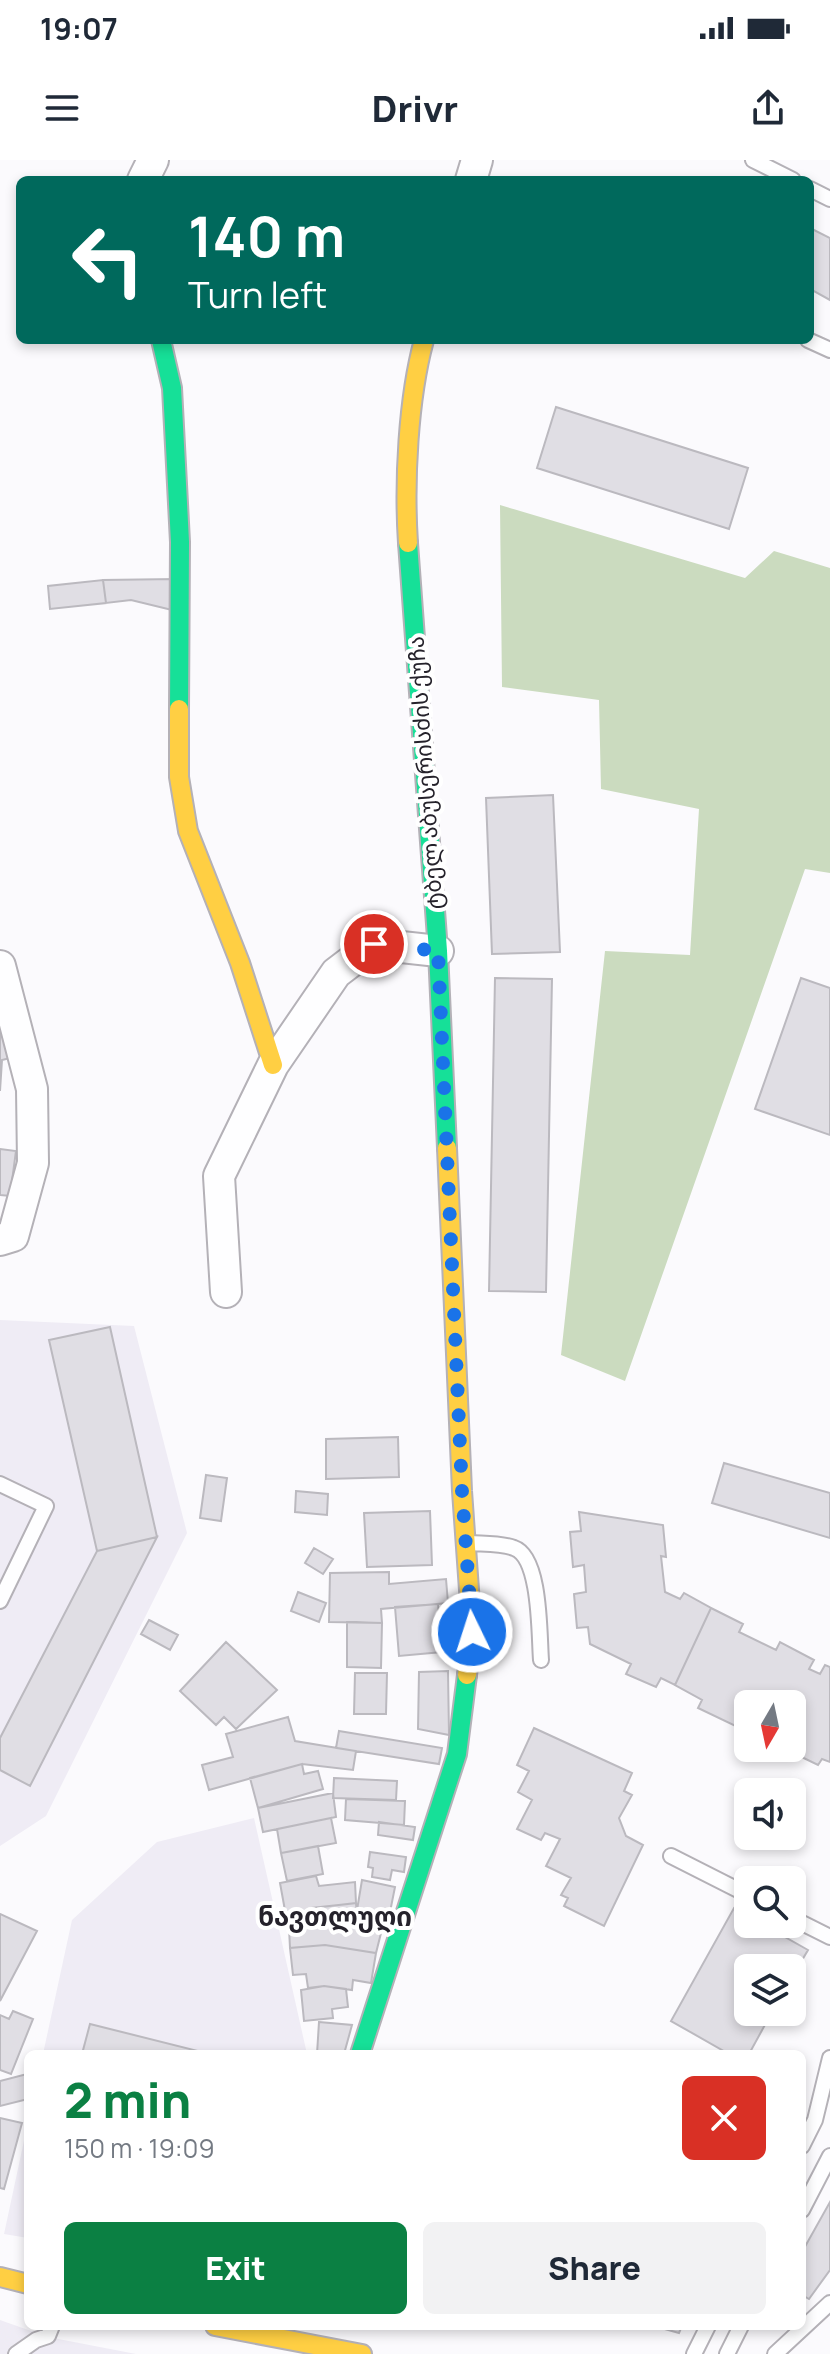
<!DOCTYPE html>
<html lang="en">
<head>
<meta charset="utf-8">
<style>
	body { margin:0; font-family:Manrope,"Noto Sans Georgian",sans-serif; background:#f2f2f3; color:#1f2937; height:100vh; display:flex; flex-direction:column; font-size:30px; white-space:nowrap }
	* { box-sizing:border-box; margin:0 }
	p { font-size:26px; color:#747a83 }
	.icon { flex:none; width:44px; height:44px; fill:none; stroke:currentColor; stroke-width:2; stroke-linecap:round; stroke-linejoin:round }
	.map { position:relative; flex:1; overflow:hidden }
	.details { position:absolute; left:24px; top:1890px; width:782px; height:280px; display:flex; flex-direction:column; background:#fff; border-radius:12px; box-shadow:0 4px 12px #0003 }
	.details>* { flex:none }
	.guide { position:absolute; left:16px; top:16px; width:798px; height:168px; border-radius:12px; box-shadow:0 4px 12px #0003; background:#00695c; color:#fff; overflow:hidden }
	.needle { width:52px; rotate:189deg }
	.buttons { position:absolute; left:734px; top:1530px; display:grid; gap:16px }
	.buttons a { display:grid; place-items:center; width:72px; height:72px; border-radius:12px; background:#fff; box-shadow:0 4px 12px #0003; font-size:40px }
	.pin { position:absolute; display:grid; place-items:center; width:68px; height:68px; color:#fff; margin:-34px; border:4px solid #fff; border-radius:50%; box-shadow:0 2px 8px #0007 }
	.me { position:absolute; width:88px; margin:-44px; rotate:356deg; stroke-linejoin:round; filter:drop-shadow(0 0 6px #0008) }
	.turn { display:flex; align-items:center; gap:28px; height:168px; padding:0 40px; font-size:36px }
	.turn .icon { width:104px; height:104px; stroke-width:2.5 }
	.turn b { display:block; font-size:56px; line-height:68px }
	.round { display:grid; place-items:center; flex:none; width:84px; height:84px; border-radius:12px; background:#f2f2f3 }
	.overview { display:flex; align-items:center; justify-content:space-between; height:136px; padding:0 40px }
	h1 { font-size:48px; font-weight:800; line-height:60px; color:#0b8043 }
	.button { display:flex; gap:16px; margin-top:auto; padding:16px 40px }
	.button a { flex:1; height:92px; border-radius:12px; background:#0b8043; color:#fff; font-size:32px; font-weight:800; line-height:92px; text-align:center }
	.button a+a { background:#f2f2f3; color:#1f2937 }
	.status { display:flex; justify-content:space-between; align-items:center; height:56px; padding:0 40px; background:#fff; direction:ltr }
	.status svg { height:22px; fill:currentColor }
	header { display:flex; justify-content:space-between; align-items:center; height:104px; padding:0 40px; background:#fff; font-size:36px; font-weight:800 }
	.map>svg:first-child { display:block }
</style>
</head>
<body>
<div class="status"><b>19:07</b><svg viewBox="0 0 49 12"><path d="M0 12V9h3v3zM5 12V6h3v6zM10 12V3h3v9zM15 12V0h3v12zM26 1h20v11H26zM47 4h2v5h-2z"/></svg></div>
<header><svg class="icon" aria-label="menu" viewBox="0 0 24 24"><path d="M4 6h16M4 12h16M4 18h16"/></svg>Drivr<svg class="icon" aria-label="share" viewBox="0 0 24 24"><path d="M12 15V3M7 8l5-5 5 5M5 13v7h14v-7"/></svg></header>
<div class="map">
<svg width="830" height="2194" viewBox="0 0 830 2194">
	<rect width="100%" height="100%" fill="#fbfafd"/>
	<!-- built -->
	<path fill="#efecf5" d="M0 1160 134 1166 187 1373 46 1656 0 1686Z
		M254 1658 307 1894H43L72 1760 157 1682Z
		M28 1962V2078L4 2074Z
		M0 2160 48 2177 136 2194H0Z"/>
	<!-- forest -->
	<path fill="#cbdbbf" d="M500 345 745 418 774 391 830 408V713L805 709 625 1221 561 1195 605 791 690 795 699 649 601 629 599 540 502 527Z"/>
	<!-- building -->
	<path fill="#e0dee4" stroke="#bbb9bf" stroke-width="2" d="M810 68 830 78V140L810 129Z
		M556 247 748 308 729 369 537 308Z
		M176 419 172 450 131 440 106 443 103 420Z
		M103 420 106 443 50 449 48 426Z
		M553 635 560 792 492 794 486 638Z
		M495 818 552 819 546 1132 489 1131Z
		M801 818 830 828V975L755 949Z
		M4 872 10 898 2 900 0 931V873Z
		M0 989 16 991 10 1036 0 1035Z
		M110 1167 157 1377 97 1391 49 1180Z
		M398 1277 399 1317 326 1319V1279Z
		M724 1303 830 1333V1378L712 1343Z
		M206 1315 227 1318 221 1361 200 1358Z
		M296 1331 328 1334 327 1355 295 1352Z
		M430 1351 432 1405 367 1407 364 1353Z
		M579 1352 663 1365 666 1397 661 1396 665 1432 680 1439 684 1433 711 1448 675 1525 661 1518 656 1527 626 1514 631 1504 590 1484 588 1467 577 1468 574 1434 586 1432 584 1405 573 1407 570 1372 581 1371Z
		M157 1377 30 1626 0 1610V1578L97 1391Z
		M314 1388 333 1399 323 1414 305 1403Z
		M389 1412V1424L446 1419 448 1443 381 1449 382 1463 329 1462 330 1413Z
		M298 1432 326 1443 319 1462 291 1451Z
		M438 1444 442 1492 399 1496 395 1447Z
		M711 1448 743 1464 739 1472 776 1490 780 1482 814 1500 809 1509 820 1514 825 1505 830 1507V1602L822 1599 818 1605 783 1588H792V1544H748V1572L698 1548 702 1540 675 1525Z
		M149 1460 178 1475 170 1490 141 1474Z
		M347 1462 382 1463 381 1508 347 1507Z
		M226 1482 277 1530 236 1569 224 1557 216 1565 180 1531Z
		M448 1511 449 1575 418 1569 419 1512Z
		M355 1513H387L386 1554H354Z
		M288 1557 295 1581 356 1591 353 1610 302 1604 209 1630 202 1605 233 1597 226 1574Z
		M534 1568 632 1613 624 1631 632 1635 619 1658 626 1676 643 1685 604 1766 564 1746 568 1738 561 1735 571 1718 546 1706 560 1679 545 1673 541 1680 517 1669 532 1640 518 1632 529 1611 517 1605Z
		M339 1571 442 1588 439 1604 336 1588Z
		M302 1604 304 1614 318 1611 323 1629 258 1648 250 1618Z
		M334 1618 397 1621 396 1640 333 1638Z
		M333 1633 336 1657 263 1672 258 1648Z
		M346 1639 405 1641 404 1665 345 1660Z
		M331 1658 336 1683 281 1693 277 1669Z
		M379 1662 415 1667 413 1680 378 1675Z
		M318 1686 323 1714 287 1721 281 1693Z
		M370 1692 406 1697 404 1712 392 1710 390 1720 372 1717 373 1708 368 1707Z
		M316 1716 319 1726 355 1722 356 1743 312 1748 313 1751 286 1756 280 1723Z
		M362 1720 395 1727 389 1757 357 1750Z
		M356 1743 358 1769 381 1773 376 1793 325 1785 290 1788 289 1768 314 1763 312 1748Z
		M734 1748 748 1756V1764H762L808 1790 792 1817V1808H748V1852H772L749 1894H729L671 1861Z
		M0 1754 37 1771 0 1841Z
		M325 1785 376 1793 371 1823 353 1820 352 1830 324 1826 308 1828 306 1814 293 1815 290 1788Z
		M324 1826 346 1829 348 1847 332 1849 333 1858 304 1861 301 1830Z
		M13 1851 33 1859 11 1914 0 1910V1855L9 1859Z
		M319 1862 352 1865 344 1894H317Z
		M90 1864 202 1892 203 1894H82Z
		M27 1914 28 1939 0 1946V1921Z
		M0 1958 22 1963 4 2029 0 2028Z
		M830 2042V2110L809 2139 802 2135V2092Z
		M654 2166H682L679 2173Z"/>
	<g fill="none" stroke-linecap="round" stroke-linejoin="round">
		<!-- lane casing -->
		<g stroke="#b4b1b7" stroke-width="18">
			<path id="lane" d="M753 0 793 20
				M810 29 830 39
				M808 180 830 190
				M0 1324 46 1346 0 1441
				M470 1383C483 1384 501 1383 514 1388 541 1397 539 1475 541 1500
				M671 1696 748 1735
				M792 1758 830 1777
				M802 1986 815 1960 830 1898
				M802 2050 830 1996
				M16 2194 36 2180 48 2176 52 2166
				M694 2194 708 2166
				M727 2194 741 2166
				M775 2194 830 2143"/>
		</g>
		<!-- street casing -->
		<g stroke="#b4b1b7" stroke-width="34">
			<path id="street" d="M143 20 153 0
				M471 20 477 0
				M0 806 32 929 33 1003 13 1076 0 1080
				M226 1132 219 1016 273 905 336 813 374 784 438 791"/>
		</g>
		<!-- fast casing -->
		<g stroke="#b4b1b7" stroke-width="22">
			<path id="fast" d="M161 180 172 228 180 382 179 549
				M408 383 438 791 447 988
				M360 1894 457 1594 467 1515"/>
		</g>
		<!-- slow casing -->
		<g stroke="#b4b1b7" stroke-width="22">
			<path id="slow" d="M408 383C404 322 408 239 424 180
				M179 549V617L188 671 240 803 273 905
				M447 988 462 1331 472 1472 467 1515
				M0 2117 28 2124
				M215 2166 362 2194"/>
		</g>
		<!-- lane -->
		<use href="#lane" stroke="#fefeff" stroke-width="14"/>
		<!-- street -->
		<use href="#street" stroke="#fefeff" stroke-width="30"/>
		<!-- fast -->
		<use href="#fast" stroke="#16e098" stroke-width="18"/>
		<!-- slow -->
		<use href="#slow" stroke="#ffcf43" stroke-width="18"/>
	</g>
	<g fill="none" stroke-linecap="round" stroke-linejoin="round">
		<!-- route -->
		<path stroke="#1a73e8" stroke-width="14" stroke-dasharray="0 25.2" d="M374 784 438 791 462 1331 472 1472"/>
	</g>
	<g text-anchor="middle" stroke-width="8" stroke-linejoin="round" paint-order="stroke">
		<!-- street labels -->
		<g font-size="22" fill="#25222b" stroke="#fff">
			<text transform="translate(425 613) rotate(-94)" y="8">ტბელ აბუსერისძის ქუჩა</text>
		</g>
		<!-- quarter labels -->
		<g font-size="26" font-weight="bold" fill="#25222b" stroke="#fff">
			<text x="335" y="1766">ნავთლუღი</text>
		</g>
	</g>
</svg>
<div class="buttons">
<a><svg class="needle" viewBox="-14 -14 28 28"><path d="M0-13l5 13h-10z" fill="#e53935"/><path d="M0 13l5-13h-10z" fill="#747a83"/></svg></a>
<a><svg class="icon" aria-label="sound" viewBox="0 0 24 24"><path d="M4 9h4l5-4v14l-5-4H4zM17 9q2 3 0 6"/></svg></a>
<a><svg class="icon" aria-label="search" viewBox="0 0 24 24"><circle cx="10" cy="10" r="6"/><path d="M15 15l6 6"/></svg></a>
<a><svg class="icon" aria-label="layers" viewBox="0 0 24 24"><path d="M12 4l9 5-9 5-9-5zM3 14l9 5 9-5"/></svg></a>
</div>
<div class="pin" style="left:374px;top:784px;background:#d93025"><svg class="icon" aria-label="arrive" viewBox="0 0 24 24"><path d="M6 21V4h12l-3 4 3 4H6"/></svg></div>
<svg class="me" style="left:472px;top:1472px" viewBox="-20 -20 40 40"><circle r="17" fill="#1a73e8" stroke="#fff" stroke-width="3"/><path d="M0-11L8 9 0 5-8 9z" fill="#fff"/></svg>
<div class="guide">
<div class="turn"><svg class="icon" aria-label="left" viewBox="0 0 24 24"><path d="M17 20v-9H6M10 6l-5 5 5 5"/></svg><div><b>140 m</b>Turn left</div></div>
</div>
<section class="details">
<div class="overview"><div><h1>2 min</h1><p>150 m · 19:09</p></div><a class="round" style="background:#d93025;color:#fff"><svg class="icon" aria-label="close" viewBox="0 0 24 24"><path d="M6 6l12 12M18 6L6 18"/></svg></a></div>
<div class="button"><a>Exit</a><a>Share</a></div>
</section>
</div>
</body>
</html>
